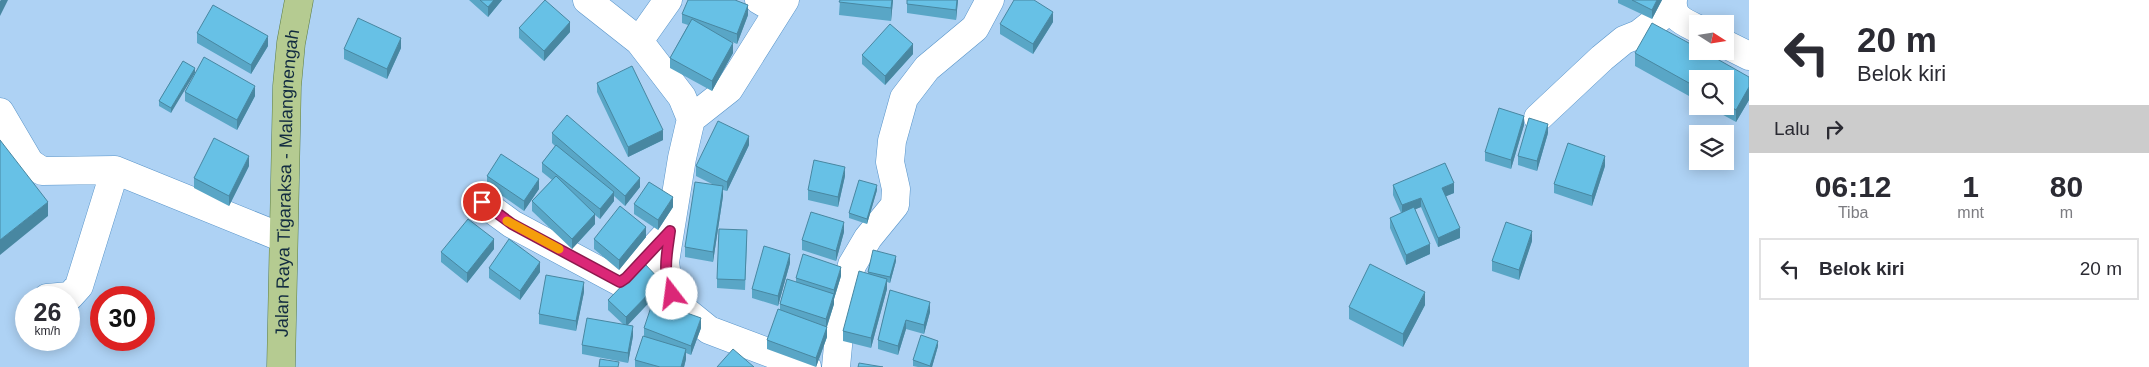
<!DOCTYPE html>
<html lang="id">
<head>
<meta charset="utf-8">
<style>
	body { margin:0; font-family:Helvetica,sans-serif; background:#f2f2f3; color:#2b2b33; height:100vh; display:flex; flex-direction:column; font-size:19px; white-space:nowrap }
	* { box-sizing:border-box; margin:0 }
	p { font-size:16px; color:#7c7c81 }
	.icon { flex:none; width:28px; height:28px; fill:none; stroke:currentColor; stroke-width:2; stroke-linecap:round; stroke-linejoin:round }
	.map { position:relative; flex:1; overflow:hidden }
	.side { display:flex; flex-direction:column; background:#fff; width:400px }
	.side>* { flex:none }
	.hud { background:#fff; color:#2b2b33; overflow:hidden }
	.needle { width:32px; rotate:102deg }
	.tools { position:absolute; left:1689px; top:15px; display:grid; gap:10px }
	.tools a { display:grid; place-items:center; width:45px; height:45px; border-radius:0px; background:#fff; box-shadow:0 2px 12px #0003; font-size:25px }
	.speed { position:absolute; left:15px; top:286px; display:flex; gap:10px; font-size:25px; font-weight:700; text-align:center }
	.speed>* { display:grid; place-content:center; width:65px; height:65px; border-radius:50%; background:#fff; box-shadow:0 2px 12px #0003; line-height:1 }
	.speed small { font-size:12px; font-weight:400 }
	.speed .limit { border:8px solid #d22; background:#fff; color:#111 }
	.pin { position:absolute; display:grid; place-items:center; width:42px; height:42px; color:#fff; margin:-21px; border:2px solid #fff; border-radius:50%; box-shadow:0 1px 5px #0007 }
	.me { position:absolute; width:55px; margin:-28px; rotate:345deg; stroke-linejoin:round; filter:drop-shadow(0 0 4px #0008) }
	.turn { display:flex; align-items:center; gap:18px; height:105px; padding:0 25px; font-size:22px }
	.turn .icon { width:65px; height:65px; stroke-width:2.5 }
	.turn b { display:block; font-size:35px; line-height:42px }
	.then { display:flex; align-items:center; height:48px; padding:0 25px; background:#0003; gap:10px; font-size:19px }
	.eta { display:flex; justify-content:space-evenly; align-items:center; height:85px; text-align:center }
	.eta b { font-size:30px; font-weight:800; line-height:35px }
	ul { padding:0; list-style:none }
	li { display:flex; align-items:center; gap:15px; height:62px; margin:0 10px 8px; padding:0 15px; border:2px solid #e1e1e2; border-radius:0px }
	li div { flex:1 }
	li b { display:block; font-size:19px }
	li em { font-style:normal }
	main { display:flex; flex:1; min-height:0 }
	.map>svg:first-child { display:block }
</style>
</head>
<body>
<main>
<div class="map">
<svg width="1749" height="367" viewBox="0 0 1749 367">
	<rect width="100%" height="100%" fill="#aed2f4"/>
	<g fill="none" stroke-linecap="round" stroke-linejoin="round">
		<!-- minor casing -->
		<g stroke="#5894c9" stroke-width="29">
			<path id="minor" d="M587 0 639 41 682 97 691 119 682 158 665 262 668 285 677 304 709 330 807 367
				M759 0 778 11
				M1673 0C1671 18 1684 22 1698 29
				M639 41 668 0
				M1725 44 1749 56
				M0 112 30 163 42 171 115 170 283 238
				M1538 118 1602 58 1624 40 1639 34 1672 8
				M691 119 729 89 785 0
				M482 202 512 224 620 282 626 278 670 231
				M47 298 70 296 79 286 115 170
				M836 367 842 303 852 265 868 238 895 205 896 189 890 162 892 141 904 98 927 68 975 28 990 0"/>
		</g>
		<!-- major casing -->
		<g stroke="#5c7d45" stroke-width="29">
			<g id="major">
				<path id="s1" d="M281 367 287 86 291 43 299 0"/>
			</g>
		</g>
		<!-- minor -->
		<use href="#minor" stroke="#fff" stroke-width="28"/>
		<!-- major -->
		<use href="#major" stroke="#b5cb91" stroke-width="28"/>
	</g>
	<!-- wall -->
	<path fill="#59a6c6" d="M469 0H502L488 17Z
		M840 0H893L891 21 839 15Z
		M958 0 956 20 907 13V4Z
		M1618 0H1662L1652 19 1618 3Z
		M682 14 748 15 737 44 730 41 733 53 712 91 670 68V58L688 25 682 23Z
		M1053 22 1033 54 1000 34V24Z
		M519 28 570 32 544 61 519 38Z
		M197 33 268 46 251 74 197 43Z
		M401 48 387 79 344 59V49Z
		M1635 53 1749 77V100L1736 122 1707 106H1725V79H1698V101L1635 66Z
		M913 54 885 85 862 64V55Z
		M183 61 171 113 159 106V101Z
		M597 83 663 140 628 157 597 92Z
		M185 92 255 96 237 130 185 101Z
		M1524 125 1511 169 1485 161V152Z
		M552 133 640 187 625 206 614 196V201L600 219 595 215V224L572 249 532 211V201L552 180 542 172V163L555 146 552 143Z
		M1548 133 1537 171 1518 165V156Z
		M749 145 727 191 723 190V196L713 262 685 257V247L714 185 696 176V166Z
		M249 166 229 206 194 188V178Z
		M1605 166 1592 206 1554 193V184Z
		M487 176 539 189 524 211 487 185Z
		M845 176 838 207 808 200V190Z
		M1393 185 1454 193 1446 196 1460 238 1438 247 1421 207 1415 209 1430 254 1406 265 1390 228V218L1401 213 1393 195Z
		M877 190 867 224 849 218V213Z
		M634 204 673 207 658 230 634 214Z
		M844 232 836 261 802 250V240Z
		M646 237 619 270 594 249V239Z
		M747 240 745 290 717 288V279Z
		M1532 241 1519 280 1492 271V261Z
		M494 249 467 283 441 262V252Z
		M896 261 890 283 887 282V289L871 348 843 341V331L868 274V272Z
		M790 263 778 306 752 298V289Z
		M489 268 540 272 520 300 489 278Z
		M841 276 834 299V304L827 327V337L816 367 767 349V340L780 310V304L796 282V278Z
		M661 290 627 325 633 336 628 363 582 354V345L624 325 608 310V300Z
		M890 290 930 312 924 334 906 329 898 355 878 349V340Z
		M584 292 576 331 539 324V314Z
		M1425 305 1403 347 1349 319V307Z
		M644 328H701L691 355 686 353V359L684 367H633H635V360L644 336Z
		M938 346 932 367H918L913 366V360Z"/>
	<!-- shaded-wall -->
	<path fill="#4887a1" d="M1 0H8L0 16V1Z
		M494 0H502L488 17V7Z
		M892 0H893L891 21V8Z
		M957 0H958L956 20V10Z
		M1657 0H1662L1652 19V10Z
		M748 5V15L737 44V34Z
		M1053 12V22L1033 54V44Z
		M570 22V32L544 61V51Z
		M268 36V46L251 74V65Z
		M401 38V48L387 79V69Z
		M733 43V53L712 91V81Z
		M913 44V54L885 85V76Z
		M195 68V73L171 113V108Z
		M255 86V96L237 130V120Z
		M1749 87V100L1736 122V110Z
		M1524 116V125L1511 169V160Z
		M1548 124V133L1537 171V161Z
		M663 130V140L628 157V147Z
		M749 136V145L727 191V182Z
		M249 156V166L229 206V196Z
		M1605 156V166L1592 206V196Z
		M845 167V176L838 207V197Z
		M640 178V187L625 206V196Z
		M539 179V189L524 211V201Z
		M1454 183V193L1442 198V188Z
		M877 185V190L867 224V219Z
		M723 186V196L713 262V252Z
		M614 192V201L600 219V209Z
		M673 197V207L658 230V220Z
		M1421 198V207L1402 215V205Z
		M48 202V216L0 255V240Z
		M595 214V224L572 249V239Z
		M844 222V232L836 261V251Z
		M646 227V237L619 270V260Z
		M1460 228V238L1438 247V238Z
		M1532 231V241L1519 280V270Z
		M494 239V249L467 283V273Z
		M1430 244V254L1406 265V255Z
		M790 254V263L778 306V296Z
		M896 256V261L890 283V277Z
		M540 262V272L520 300V291Z
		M841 267V276L834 299V304L826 329V319L834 295V290Z
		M887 279V289L871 348V338Z
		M661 281V290L626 327V317Z
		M584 282V292L576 331V321Z
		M1425 292V305L1403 347V334Z
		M930 302V312L924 334V325Z
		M701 318V328L691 355V346Z
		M906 320V329L898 355V346Z
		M633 326V336L628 363V353Z
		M827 327V337L816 367V358Z
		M938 341V346L932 367H930Z
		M686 349V359L684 367H681Z"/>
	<!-- building -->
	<path fill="#67c1e6" stroke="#4887a1" d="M480 0H494L488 7Z
		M545 0 570 22 544 51 519 28Z
		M688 0H735L748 5 737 34 682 14Z
		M840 0H892L891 8 839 2Z
		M907 0H957L956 10 907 4Z
		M1014 0H1034L1053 12 1033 44 1000 24Z
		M1632 0H1657L1652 10Z
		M213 5 268 36 251 65 197 33Z
		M358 18 401 38 387 69 344 49Z
		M692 19 733 43 712 81 670 58Z
		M1652 23 1698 48V51H1703L1749 77V87L1736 110 1725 103V79H1698V88L1635 53Z
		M890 24 913 44 885 76 862 55Z
		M204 57 255 86 237 120 185 92Z
		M183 61 195 68 171 108 159 101Z
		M632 66 663 130 628 147 597 83Z
		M1499 108 1524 116 1511 160 1485 152Z
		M567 115 640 178 625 196 552 133Z
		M1529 118 1548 124 1537 161 1518 156Z
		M718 121 749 136 727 182 696 166Z
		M214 138 249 156 229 196 194 178Z
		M0 140 48 202 0 240Z
		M1568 143 1605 156 1592 196 1554 184Z
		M556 145 614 192 600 209 542 163Z
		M501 154 539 179 524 201 487 176Z
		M814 160 845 167 838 197 808 190Z
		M1445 163 1454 183 1442 188 1460 228 1438 238 1421 198 1402 205 1393 185Z
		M556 176 595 214 572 239 532 201Z
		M859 180 877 185 867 219 849 213Z
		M649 182 673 197 658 220 634 204Z
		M695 182 723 186 713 252 685 247Z
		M620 206 646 227 619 260 594 239Z
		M1414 207 1430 244 1406 255 1390 218Z
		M811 212 844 222 836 251 802 240Z
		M468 219 494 239 467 273 441 252Z
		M1506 222 1532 231 1519 270 1492 261Z
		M719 229 747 230 745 280 717 279Z
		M509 239 540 262 520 291 489 268Z
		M764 246 790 254 778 296 752 289Z
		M873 250 896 256 890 277 868 272Z
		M803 254 841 267 834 290 796 278Z
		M644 263 661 281 626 317 608 300Z
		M1370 264 1425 292 1403 334 1349 307Z
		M859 271 887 279 871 338 843 331Z
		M546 275 584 282 576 321 539 314Z
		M787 279 834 294 826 319 780 304Z
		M890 290 930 302 924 325 906 320 898 346 878 340Z
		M653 301 701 318 691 346 644 328Z
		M778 309 827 327 816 358 767 340Z
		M587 318 633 326 628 353 582 345Z
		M921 335 938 341 930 366 913 360Z
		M643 336 686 349 681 367H660L635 360Z
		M733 349 754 367H717Z
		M600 359 619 362 618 367H599Z
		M859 363 883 367H858Z"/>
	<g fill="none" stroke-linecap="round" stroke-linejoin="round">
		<!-- route casing -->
		<g stroke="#8e194d" stroke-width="12">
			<path id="route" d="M482 202 512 224 620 282 626 278 670 231C667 253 662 274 672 294"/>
		</g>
		<!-- route -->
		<use href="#route" stroke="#db2777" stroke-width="9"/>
		<!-- slow -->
		<path stroke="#f59e0b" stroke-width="9" d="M507 221 559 249"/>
	</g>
	<g text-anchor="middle" stroke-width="4" stroke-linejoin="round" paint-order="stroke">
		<!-- street labels -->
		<g font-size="18" fill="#122b40" stroke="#aed2f4">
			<text dy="6" stroke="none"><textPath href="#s1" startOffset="184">Jalan Raya Tigaraksa - Malangnengah</textPath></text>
		</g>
	</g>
</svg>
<div class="tools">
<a><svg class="needle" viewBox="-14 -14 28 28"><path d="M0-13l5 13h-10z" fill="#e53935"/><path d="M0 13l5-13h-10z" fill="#7c7c81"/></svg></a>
<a><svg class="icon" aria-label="search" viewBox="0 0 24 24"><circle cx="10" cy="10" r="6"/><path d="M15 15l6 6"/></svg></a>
<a><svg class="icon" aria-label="layers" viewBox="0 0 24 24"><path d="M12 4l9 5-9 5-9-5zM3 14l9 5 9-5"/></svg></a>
</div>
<div class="speed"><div>26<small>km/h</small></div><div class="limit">30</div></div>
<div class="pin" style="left:482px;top:202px;background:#d93025"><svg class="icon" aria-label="arrive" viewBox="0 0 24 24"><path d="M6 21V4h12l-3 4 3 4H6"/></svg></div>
<svg class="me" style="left:672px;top:294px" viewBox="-20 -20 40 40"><circle r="19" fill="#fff"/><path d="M0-13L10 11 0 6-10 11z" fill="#db2777"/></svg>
</div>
<section class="side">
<div class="hud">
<div class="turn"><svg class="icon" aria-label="left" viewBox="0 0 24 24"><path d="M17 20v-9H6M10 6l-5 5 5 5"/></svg><div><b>20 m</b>Belok kiri</div></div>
<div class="then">Lalu<svg class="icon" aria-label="right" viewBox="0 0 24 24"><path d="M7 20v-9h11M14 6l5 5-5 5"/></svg></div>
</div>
<div class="eta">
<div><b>06:12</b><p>Tiba</p></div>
<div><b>1</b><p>mnt</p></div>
<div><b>80</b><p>m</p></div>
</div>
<ul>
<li><svg class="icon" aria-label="left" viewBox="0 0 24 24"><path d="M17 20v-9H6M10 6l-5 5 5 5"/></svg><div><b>Belok kiri</b></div><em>20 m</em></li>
</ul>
</section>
</main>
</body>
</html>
